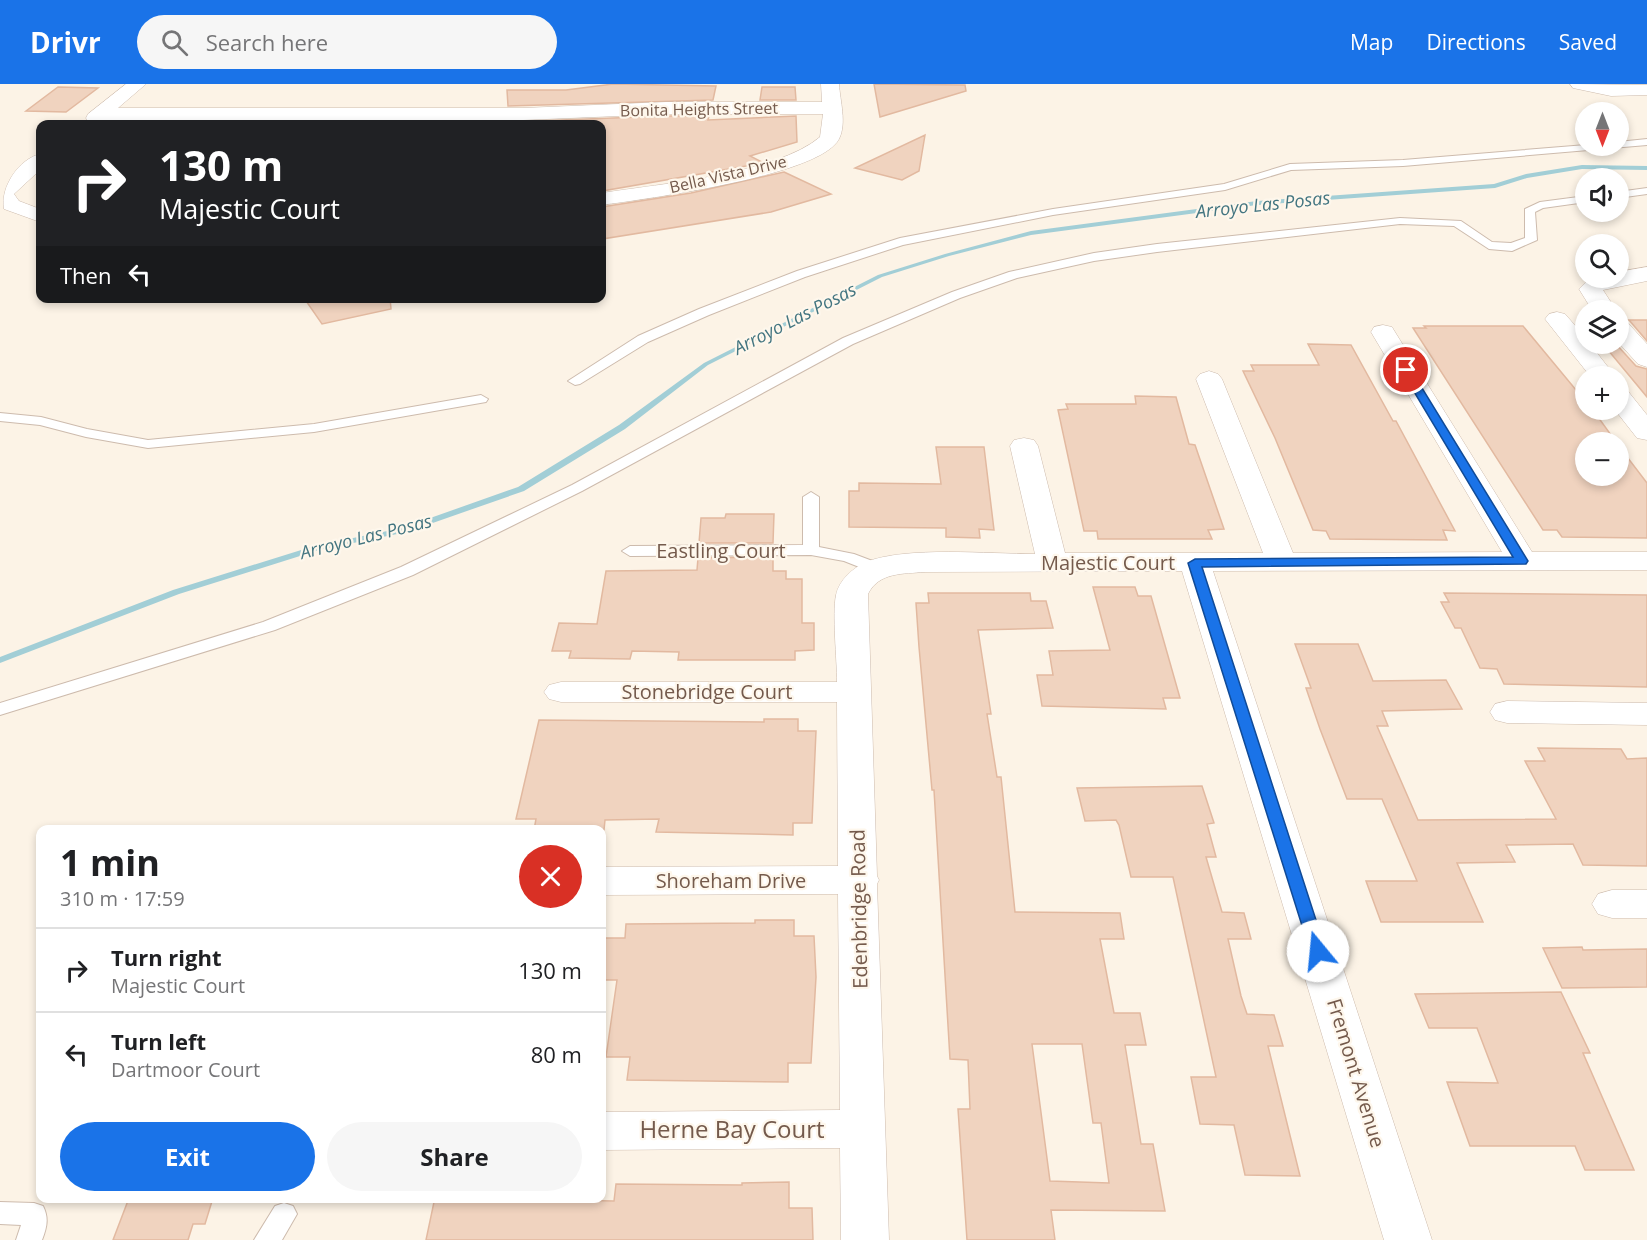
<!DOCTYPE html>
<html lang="en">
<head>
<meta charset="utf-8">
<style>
	body { margin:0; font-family:"Open Sans",sans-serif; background:#f6f6f6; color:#202124; height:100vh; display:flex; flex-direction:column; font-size:22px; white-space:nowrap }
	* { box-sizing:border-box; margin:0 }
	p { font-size:20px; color:#757577 }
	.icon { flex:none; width:33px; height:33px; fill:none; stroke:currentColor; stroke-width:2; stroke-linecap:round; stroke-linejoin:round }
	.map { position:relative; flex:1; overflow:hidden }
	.side { position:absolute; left:36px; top:741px; width:570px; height:378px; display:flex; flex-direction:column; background:#fff; border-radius:12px; box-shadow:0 3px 9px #0003 }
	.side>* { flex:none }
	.banner { position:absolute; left:36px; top:36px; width:570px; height:183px; border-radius:12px; box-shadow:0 3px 9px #0003; background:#202124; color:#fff; overflow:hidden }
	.needle { width:39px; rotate:180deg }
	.controls { position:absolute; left:1575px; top:18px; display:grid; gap:12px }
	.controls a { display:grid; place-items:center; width:54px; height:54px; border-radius:50%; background:#fff; box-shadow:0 3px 9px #0003; font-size:30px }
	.pin { position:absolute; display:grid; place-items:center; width:51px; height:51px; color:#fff; margin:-26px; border:3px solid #fff; border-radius:50%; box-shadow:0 2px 6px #0007 }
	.me { position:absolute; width:66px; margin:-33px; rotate:343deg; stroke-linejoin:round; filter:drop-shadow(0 0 4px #0008) }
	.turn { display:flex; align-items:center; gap:21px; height:126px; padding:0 24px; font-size:27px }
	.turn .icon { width:78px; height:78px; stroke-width:2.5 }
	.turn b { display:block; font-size:42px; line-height:51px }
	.then { display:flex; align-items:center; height:57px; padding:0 24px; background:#0003; gap:12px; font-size:22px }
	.round { display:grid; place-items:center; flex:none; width:63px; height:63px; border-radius:32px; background:#f6f6f6 }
	.headline { display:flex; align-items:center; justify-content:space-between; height:102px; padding:0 24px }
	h1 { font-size:36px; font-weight:700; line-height:45px }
	.cta { display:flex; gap:12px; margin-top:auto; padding:12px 24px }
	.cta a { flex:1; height:69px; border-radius:36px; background:#1a73e8; color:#fff; font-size:24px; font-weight:700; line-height:69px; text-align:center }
	.cta a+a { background:#f6f6f6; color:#202124 }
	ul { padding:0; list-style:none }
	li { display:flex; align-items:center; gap:18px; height:84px; padding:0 24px; border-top:2px solid #e0e0e0 }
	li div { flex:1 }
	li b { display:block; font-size:22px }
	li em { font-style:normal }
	header { display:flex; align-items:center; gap:36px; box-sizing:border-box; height:84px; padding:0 30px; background:#1a73e8; color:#fff }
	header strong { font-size:28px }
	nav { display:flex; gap:33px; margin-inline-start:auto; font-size:21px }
	.search { width:420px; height:54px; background:#f6f6f6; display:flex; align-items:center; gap:15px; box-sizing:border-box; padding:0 21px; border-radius:33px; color:#757577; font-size:22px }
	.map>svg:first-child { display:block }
</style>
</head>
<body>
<header>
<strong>Drivr</strong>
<div class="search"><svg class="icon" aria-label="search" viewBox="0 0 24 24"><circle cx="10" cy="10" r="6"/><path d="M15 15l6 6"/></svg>Search here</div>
<nav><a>Map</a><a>Directions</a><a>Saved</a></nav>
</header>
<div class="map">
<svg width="1647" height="1156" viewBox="0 0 1647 1156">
	<rect width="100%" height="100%" fill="#fcf3e6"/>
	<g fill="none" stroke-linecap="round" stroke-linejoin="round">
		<!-- stream -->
		<path fill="#a2ced6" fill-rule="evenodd" d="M1582 81 1647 82V86L1582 85 1527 94 1495 104 1257 121 1031 151 949 172 882 193 708 281 625 345 524 407 407 448 319 466 179 510 0 579V573L173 506 314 462 402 444 518 403 619 341 704 279 878 191 945 170 1031 147 1257 117 1494 100 1526 90Z"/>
	</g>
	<!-- building -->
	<path fill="#f0d3bf" stroke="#e2b9a0" stroke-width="1.5" fill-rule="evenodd" d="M613 0 716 2 713 16 508 22 507 6H566Z
		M874 0 965 1 966 7 880 33Z
		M58 3 98 4 66 28 26 27Z
		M762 3H795L796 16H760Z
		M666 32H709L708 36 796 32 797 58 750 72 762 78 746 82 602 107V40H508V38Z
		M925 51 919 87 902 96 855 84Z
		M784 88 831 110 771 128 602 155V123L691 109Z
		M304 214H390L391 225 322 240Z
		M1627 236H1647V257L1629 236Z
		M1424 242H1523L1586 318V326H1593L1616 358H1586V392H1618V361L1647 399V454L1562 453 1557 446H1543L1413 244H1426Z
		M1308 260 1351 261 1393 337H1396L1455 447 1443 446 1447 456 1330 455 1326 447 1313 446 1275 354 1243 287H1254L1251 281H1319Z
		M1603 260H1616L1636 282 1647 285V313Z
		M1135 312 1176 313 1189 360 1195 361 1224 445 1208 446 1212 455H1098L1097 447H1084L1058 326 1068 325 1066 320H1136Z
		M936 363H984L994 446 979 445 980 454 946 453V444L849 443V407H859V399L941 400Z
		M726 430H774L773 459H699L701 434H725Z
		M773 473V487H786V495H802V539H814V566L795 567V576H678L679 568 632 567 630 575 569 574 571 567H552L559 539 597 540 606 487 697 486 698 474Z
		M1093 503H1135L1138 512H1151L1180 614H1163L1166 625 1042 622 1037 591H1053L1049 567 1110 566Z
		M928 509H1030L1031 517H1046L1053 544 978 546 991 630H987L997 693H1001L1015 828 1120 829 1124 855H1100L1114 929H1140L1146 961H1125L1141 1060H1153L1165 1127 1051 1126 1055 1156H967L958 1025H970L968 976 950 975 934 706H932L919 563 916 519H929ZM1032 960H1082L1093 1039H1101L1109 1099 1050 1097Z
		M1444 509 1647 511V603L1504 600 1497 585 1480 584 1461 544H1455L1441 518H1449Z
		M1295 560H1358L1373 597 1446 596 1462 625 1382 627 1388 642H1377L1418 736 1556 735 1525 677H1545L1538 664 1621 665 1627 675 1647 674V782L1583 781 1573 760 1506 761 1515 778 1457 779 1483 838H1381L1366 797H1417L1382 715H1347L1320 645 1306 604H1311Z
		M764 635H798V647H816L812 739H793V751L656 748 659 735 605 736 604 746H534L536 735H516L539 636 764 638Z
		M1202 702 1214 739 1207 740 1216 773H1206L1222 828 1244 829 1251 855H1228L1241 912 1247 930 1274 931 1283 962H1268L1300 1092 1245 1091 1234 1041 1200 1040 1191 993H1216L1173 793H1131L1119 741 1116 736 1085 737 1077 704Z
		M755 836H794V852H814L816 893 811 979H788V998L627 996 630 973H606L617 896H602V854H625L626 840 755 839Z
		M1582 863 1583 866 1647 865V903L1562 904 1543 864Z
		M1561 908 1590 969H1583L1634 1086H1585L1575 1062H1470L1447 998 1498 999 1477 944H1429L1415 910Z
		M789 1098V1124H812L813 1156H426L434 1118H458L459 1114 614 1117 616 1100 742 1101V1099Z
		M129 1114H213L205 1140H193L188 1156H113Z"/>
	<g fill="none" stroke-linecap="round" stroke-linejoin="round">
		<!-- service casing -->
		<g stroke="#cdbbad" stroke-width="2">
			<path id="service" d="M1647 55V61L1403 82 1291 86 1225 106 1053 131 903 161 805 193 709 231 648 258 580 300 575 301 568 297 638 252 699 225 797 187 900 154 1053 125 1224 100 1290 80 1403 76 1586 61 1618 62V58Z
				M1647 104V110L1618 114V108Z
				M1586 112V118L1543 124 1535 128 1537 156 1512 167 1489 165 1454 142 1400 140 1157 168 1094 177 1017 194 960 214 853 260 582 407 413 491 275 546 0 631V619L263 538 401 483 572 401 843 254 952 208 1009 188 1094 169 1157 160 1400 134 1461 137 1492 158 1511 159 1525 154V125L1540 118Z
				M481 311 488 315 486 318 314 348 148 364 86 353 40 341 0 337V329L41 333 87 345 148 356 314 340Z
				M811 408 819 413V463L854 470 883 481 885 485 883 489 877 490 844 477 811 471 630 472 622 467 630 462 803 461V413Z
				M0 1118 34 1119 43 1122C49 1134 47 1143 42 1156H16L21 1141 0 1140Z
				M284 1119 293 1122 297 1130 282 1156H254L275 1122Z"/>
		</g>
		<!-- minor casing -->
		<g stroke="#cdbbad" stroke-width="1">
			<path id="minor" d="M126 0H146L118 24H523L666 18H822L821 0H839C840 17 847 39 839 55 820 92 645 115 602 121V109C660 100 776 90 820 53L823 30H666L523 36H105L95 40 88 38 86 34 88 30Z
				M1570 0 1647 1V11L1611 12 1573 4Z
				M40 70V86L14 110 19 117 40 125V138L4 125C0 103 19 75 40 70Z
				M1647 183V197L1603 206 1616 226H1592L1579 205 1590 194H1618V188Z
				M1557 228 1565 230 1586 254V260H1590L1615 292H1590L1545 235 1549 230Z
				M1618 236 1627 238 1647 260V283L1638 280 1618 258Z
				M1383 241 1392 243 1395 248 1532 468H1647V486L1213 487 1432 1156H1384L1182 487 925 488C903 490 879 488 868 510L877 792 879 796 877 800 889 1156H841L840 1064 602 1066V1028L840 1026 838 810 602 811V783L838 782 837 618H561L549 615 544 608 549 601 561 598H837C837 575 832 530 836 511 839 496 853 484 866 478 907 462 989 470 1035 470L1010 362 1014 356 1024 354 1034 356 1038 362 1065 469H1263L1196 295 1200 290 1209 287 1218 290 1222 295 1293 469 1502 468 1371 248 1374 243Z
				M1618 304 1627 306 1647 331V356L1637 354 1615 326H1618Z
				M1507 617 1647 619V641L1507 639 1495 636 1490 628 1495 620Z
				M1612 806H1647V834H1612L1598 830 1592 820 1598 810Z"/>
		</g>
		<!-- service -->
		<use href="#service" fill="#fff" fill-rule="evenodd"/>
		<!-- minor -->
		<use href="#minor" fill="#fff" fill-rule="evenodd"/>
	</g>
	<!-- route -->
	<path fill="#1a73e8" stroke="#114b97" stroke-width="1.5" d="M1406 283 1411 286 1528 477 1526 480 1202 483 1326 867 1318 873 1310 867 1188 479 1195 475 1513 473 1401 286Z"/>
	<g text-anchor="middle" stroke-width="4.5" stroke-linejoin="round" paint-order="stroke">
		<!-- far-street labels -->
		<g font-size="16" fill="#745a4c" stroke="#fef7ec">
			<text transform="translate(699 25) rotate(-1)" y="6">Bonita Heights Street</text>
			<text transform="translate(728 90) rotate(-13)" y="6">Bella Vista Drive</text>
		</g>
		<!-- far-water labels -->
		<g font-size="18" font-style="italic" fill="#437580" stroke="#fef7ec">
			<text transform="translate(1263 121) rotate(-6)" y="6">Arroyo Las Posas</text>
			<text transform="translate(795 235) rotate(-27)" y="6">Arroyo Las Posas</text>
			<text transform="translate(366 453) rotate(-14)" y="6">Arroyo Las Posas</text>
		</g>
		<!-- street labels -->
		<g font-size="20" fill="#745a4c" stroke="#fef7ec">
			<text x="721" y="474">Eastling Court</text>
			<text x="1108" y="486">Majestic Court</text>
			<text x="707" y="615">Stonebridge Court</text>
			<text x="731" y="804">Shoreham Drive</text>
			<text transform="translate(859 825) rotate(-91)" y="7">Edenbridge Road</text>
			<text transform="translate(1356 989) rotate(73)" y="7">Fremont Avenue</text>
		</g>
		<!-- near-street labels -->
		<g font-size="24" fill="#745a4c" stroke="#fef7ec">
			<text x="732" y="1054">Herne Bay Court</text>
		</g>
	</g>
</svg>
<div class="controls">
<a><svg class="needle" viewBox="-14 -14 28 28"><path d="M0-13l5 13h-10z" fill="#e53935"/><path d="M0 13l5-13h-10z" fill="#757577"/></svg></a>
<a><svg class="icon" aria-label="sound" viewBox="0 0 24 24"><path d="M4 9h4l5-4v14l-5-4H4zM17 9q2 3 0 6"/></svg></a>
<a><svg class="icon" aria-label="search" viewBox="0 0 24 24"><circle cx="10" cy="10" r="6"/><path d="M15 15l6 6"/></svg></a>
<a><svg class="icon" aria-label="layers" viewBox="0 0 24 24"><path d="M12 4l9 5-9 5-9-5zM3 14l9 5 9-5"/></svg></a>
<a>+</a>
<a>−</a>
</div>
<div class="pin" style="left:1406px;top:286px;background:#d93025"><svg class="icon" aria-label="arrive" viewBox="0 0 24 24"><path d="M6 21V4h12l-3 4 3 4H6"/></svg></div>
<svg class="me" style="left:1318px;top:867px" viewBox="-20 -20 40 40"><circle r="19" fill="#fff"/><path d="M0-13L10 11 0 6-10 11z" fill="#1a73e8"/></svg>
<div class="banner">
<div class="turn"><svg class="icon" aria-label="right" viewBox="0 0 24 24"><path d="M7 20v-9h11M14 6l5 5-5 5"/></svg><div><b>130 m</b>Majestic Court</div></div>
<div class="then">Then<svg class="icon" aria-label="left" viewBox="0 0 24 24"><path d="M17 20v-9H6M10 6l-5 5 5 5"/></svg></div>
</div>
<section class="side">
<div class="headline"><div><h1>1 min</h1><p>310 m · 17:59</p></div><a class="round" style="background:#d93025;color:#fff"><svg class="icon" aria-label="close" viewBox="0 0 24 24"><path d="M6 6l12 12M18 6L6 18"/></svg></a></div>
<ul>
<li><svg class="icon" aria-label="right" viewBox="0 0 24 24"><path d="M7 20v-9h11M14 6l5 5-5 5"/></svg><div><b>Turn right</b><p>Majestic Court</p></div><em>130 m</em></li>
<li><svg class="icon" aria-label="left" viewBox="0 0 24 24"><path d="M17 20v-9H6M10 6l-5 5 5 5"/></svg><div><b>Turn left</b><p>Dartmoor Court</p></div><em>80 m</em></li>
</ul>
<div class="cta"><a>Exit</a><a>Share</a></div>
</section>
</div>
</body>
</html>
